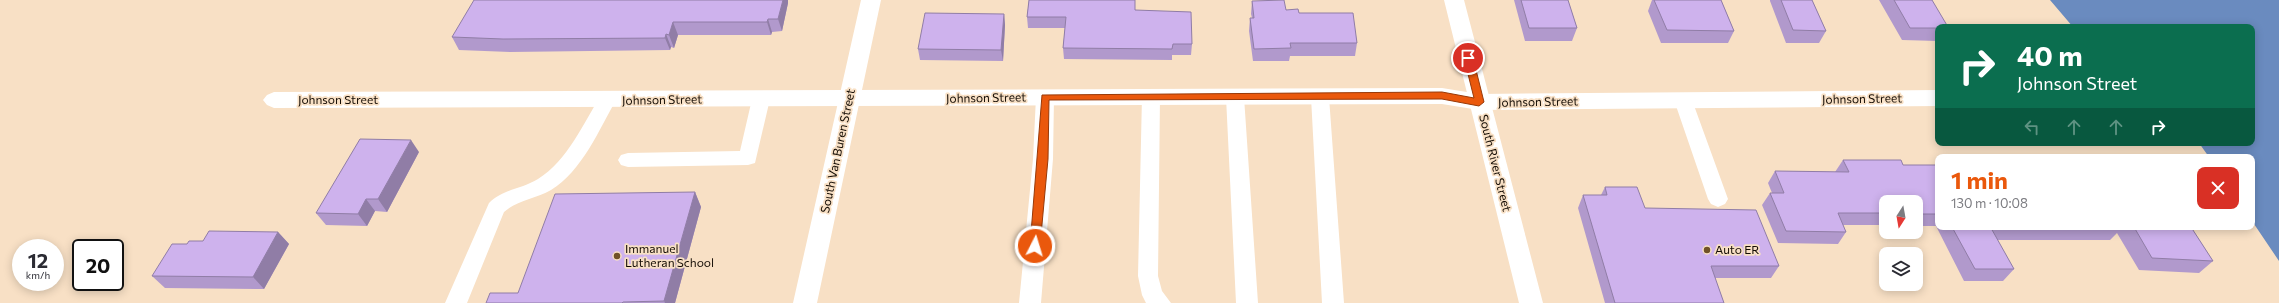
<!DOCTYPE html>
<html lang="en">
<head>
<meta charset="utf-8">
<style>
	body { margin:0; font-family:Commissioner,sans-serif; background:#f7f7f7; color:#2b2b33; height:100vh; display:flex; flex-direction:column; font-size:15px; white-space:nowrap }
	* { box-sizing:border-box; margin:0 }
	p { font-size:13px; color:#7c7c81 }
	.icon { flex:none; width:22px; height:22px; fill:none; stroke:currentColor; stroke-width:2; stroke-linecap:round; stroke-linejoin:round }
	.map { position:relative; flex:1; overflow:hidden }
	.side { position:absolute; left:1935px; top:154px; width:320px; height:76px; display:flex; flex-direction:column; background:#fff; border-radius:8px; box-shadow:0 2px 10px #0003 }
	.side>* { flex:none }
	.banner { position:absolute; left:1935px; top:24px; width:320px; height:122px; border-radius:8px; box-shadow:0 2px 10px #0003; background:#0b6e4f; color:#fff; overflow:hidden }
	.needle { width:26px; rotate:191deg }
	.tools { position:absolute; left:1879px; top:195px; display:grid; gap:8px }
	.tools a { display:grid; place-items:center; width:44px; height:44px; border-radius:8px; background:#fff; box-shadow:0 2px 10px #0003; font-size:20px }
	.speed { position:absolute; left:12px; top:239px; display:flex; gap:8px; font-size:20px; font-weight:700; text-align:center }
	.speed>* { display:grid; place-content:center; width:52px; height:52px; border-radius:50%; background:#fff; box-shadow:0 2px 10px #0003; line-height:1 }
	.speed small { font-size:10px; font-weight:400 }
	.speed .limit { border:2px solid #111; border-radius:6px; background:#fff; color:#111 }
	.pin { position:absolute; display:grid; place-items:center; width:34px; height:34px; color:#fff; margin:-17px; border:2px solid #fff; border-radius:50%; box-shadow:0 1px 4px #0007 }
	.me { position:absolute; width:44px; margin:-22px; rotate:5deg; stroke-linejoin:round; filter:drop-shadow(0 0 3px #0008) }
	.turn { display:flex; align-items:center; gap:14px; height:84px; padding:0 16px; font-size:18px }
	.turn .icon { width:52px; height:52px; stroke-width:2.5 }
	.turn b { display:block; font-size:28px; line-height:34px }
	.lanes { display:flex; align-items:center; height:38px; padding:0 16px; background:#0003; justify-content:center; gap:20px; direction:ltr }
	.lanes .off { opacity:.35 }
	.round { display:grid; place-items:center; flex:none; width:42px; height:42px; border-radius:8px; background:#f7f7f7 }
	.overview { display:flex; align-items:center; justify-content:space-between; height:68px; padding:0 16px }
	h1 { font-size:24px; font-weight:700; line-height:30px; color:#ea580c }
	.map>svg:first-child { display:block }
</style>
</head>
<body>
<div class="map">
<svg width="2279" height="303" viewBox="0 0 2279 303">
	<rect width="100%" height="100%" fill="#f8e0c5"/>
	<!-- water -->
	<path fill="#6a8bbf" d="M2050 0H2279V261L2252 221V157H2209L2199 143H2252V27H2073Z"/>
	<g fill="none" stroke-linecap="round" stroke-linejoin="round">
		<!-- lane -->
		<path fill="#fff" fill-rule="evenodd" d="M1151 89 1157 91 1160 96 1158 276 1162 291 1171 303H1146L1142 295 1138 276 1142 96 1145 91Z
			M1045 90 1051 92 1054 97 1053 159 1041 303H1019L1033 159 1036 97 1039 92Z
			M1235 90 1241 92 1244 97 1258 303H1236L1226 97 1229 92Z
			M1320 90 1326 92 1329 97 1344 303H1322L1311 97 1314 92Z
			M761 92 767 94 770 99 755 163 748 165 628 167 621 165 618 160 621 155 628 153 740 151 752 99 755 94Z
			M607 93 613 95 616 100C599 130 582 171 551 190 536 199 517 200 504 212L467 303H445L489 203C503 189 522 189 538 179 568 160 583 124 601 95Z
			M1683 93 1689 95 1692 100 1728 199 1725 204 1718 207 1711 204 1708 199 1674 100 1677 95Z"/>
		<!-- street -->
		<path fill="#fff" fill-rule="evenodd" d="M1442 88 1479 94 1938 90V106L1479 110 1442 104 274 108 267 105 263 100 267 95 274 92Z"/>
		<!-- secondary -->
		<path fill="#fff" fill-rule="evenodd" d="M861 0H881L817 303H793Z
			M1444 0H1464L1543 303H1519Z"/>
	</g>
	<!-- wall -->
	<path fill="#b199cc" d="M1029 0H1135V10L1192 44 1191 55H1172V60L1064 59 1063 48 1065 28H1028L1027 17Z
		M1514 0H1568L1577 28 1572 41H1525Z
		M1652 0H1721L1734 31 1728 43H1661L1648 11Z
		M1770 0H1812L1826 31 1819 43H1786L1770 1Z
		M1879 0H1932L1938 27V41L1902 40Z
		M1252 1 1299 13 1357 43 1355 56H1290L1289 61H1253L1249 31 1250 18H1252L1251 14Z
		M788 3 782 31 772 32 771 35H678L674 48 671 47 670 50 510 52 459 50 452 37Z
		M1004 14 1005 25 1003 61 920 60 918 49Z
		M419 152 387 212 375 211 367 226 326 225 316 213Z
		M1843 160 1903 165H1938V227H2121L2122 228V227H2191L2213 261 2199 273 2139 270 2117 233 2110 240H1997L2014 269 2003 281H1964L1936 226H1916V202H1886V225H1843L1846 232 1838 244 1778 243 1762 205 1770 193H1772L1768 183 1775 171 1835 172Z
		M1605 187 1645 208 1779 266 1771 278H1715L1724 303H1605L1578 208 1583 195H1601Z
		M695 192 701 207 675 303H486L518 293Z
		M278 232 289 244 264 289 165 288 152 276 187 244Z"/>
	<!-- shaded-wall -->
	<path fill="#907da6" d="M783 0H788V3L782 31 778 19Z
		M1004 14 1005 25 1003 61 1001 50Z
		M768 19 772 32 771 35 767 22Z
		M673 22 678 35 674 48 669 35Z
		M666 34 671 47 670 50 665 38Z
		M411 140 419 152 387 212 378 199Z
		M695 192 701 207 675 303H665L664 301Z
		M366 199 375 211 367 226 358 214Z
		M278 232 289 244 264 289 253 277Z"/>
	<!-- building -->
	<path fill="#ceb2ed" stroke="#907da6" d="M474 0H783L778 19H768L767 22H673L669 35 666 34 665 38 503 39 452 37Z
		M1029 0H1135V10L1191 12 1192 44H1173L1172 49 1063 48 1066 17H1027Z
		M1284 0 1286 10 1298 9 1299 13H1353L1357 43H1290L1291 48 1254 49 1250 18H1254L1252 1Z
		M1521 0H1568L1577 28H1529Z
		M1654 0H1721L1734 31 1667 30Z
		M1781 0H1812L1826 31 1793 30Z
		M1894 0H1932L1948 27H1938V28H1910Z
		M925 13 1004 14 1001 50 918 49Z
		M360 139 411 140 378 199H366L358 214 316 213Z
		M1843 160H1901L1903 165H1938V214H1916V202H1886V213H1838L1846 232 1786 231 1770 193H1784L1775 171 1849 172Z
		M1605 187H1637L1645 208 1756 210 1779 266H1711L1724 303H1615L1583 195H1607Z
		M695 192 664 301 623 302 622 303H486L490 293H518L555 194Z
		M1952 227H2121L2122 228H1991L2014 269H1975Z
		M2134 227H2191L2213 261 2152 258Z
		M209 231 278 232 253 277 152 276 172 244H187L189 241H203Z"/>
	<!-- route -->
	<path fill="#ea580c" stroke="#983908" d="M1468 55 1473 58 1484 102 1479 106 1442 99 1049 100 1048 159 1040 246 1035 249 1030 246 1042 95 1442 92 1474 98 1464 58Z"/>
	<!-- markers -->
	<g fill="#705226" stroke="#f8e0c5" stroke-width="1.5">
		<circle cx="1707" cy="250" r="4"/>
		<circle cx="617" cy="256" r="4"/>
	</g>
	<g text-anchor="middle" stroke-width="3.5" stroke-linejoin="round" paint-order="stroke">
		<!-- street labels -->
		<g font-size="12" fill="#140c04" stroke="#f8e0c5">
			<text transform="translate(986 98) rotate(-1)" y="4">Johnson Street</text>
			<text transform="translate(1862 99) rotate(-1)" y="4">Johnson Street</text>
			<text x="338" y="104">Johnson Street</text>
			<text transform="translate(662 100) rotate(-1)" y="4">Johnson Street</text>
			<text transform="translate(1538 102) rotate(-1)" y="4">Johnson Street</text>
			<text transform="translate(838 151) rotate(-78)" y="4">South Van Buren Street</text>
			<text transform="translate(1495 163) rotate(76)" y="4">South River Street</text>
		</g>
		<!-- poi labels -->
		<g font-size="12" fill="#140c04" stroke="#f8e0c5" text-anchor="start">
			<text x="625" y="253">Immanuel<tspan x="625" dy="14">Lutheran School</tspan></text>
			<text x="1715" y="254">Auto ER</text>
		</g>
	</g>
</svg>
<div class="tools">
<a><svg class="needle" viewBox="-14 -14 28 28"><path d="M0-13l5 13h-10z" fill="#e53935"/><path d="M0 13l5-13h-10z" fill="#7c7c81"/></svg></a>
<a><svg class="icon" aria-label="layers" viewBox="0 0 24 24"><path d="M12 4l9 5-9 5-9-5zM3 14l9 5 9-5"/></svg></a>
</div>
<div class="speed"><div>12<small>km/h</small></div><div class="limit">20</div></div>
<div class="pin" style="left:1468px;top:58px;background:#d93025"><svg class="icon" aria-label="arrive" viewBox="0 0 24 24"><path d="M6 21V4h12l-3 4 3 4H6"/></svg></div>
<svg class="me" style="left:1035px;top:246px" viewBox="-20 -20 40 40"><circle r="17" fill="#ea580c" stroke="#fff" stroke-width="3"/><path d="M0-11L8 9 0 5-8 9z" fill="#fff"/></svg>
<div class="banner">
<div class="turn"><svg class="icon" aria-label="right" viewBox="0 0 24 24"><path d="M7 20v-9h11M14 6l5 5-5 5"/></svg><div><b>40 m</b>Johnson Street</div></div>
<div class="lanes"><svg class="icon off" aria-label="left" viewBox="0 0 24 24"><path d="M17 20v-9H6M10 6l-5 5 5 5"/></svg><svg class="icon off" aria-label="ahead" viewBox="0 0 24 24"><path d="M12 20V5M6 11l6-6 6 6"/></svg><svg class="icon off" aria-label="ahead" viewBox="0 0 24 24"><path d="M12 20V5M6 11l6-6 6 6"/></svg><svg class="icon" aria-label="right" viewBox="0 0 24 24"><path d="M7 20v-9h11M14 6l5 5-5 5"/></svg></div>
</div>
<section class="side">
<div class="overview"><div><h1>1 min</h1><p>130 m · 10:08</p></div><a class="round" style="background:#d93025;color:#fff"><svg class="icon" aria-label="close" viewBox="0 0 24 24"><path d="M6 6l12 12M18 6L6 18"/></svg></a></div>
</section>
</div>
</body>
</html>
